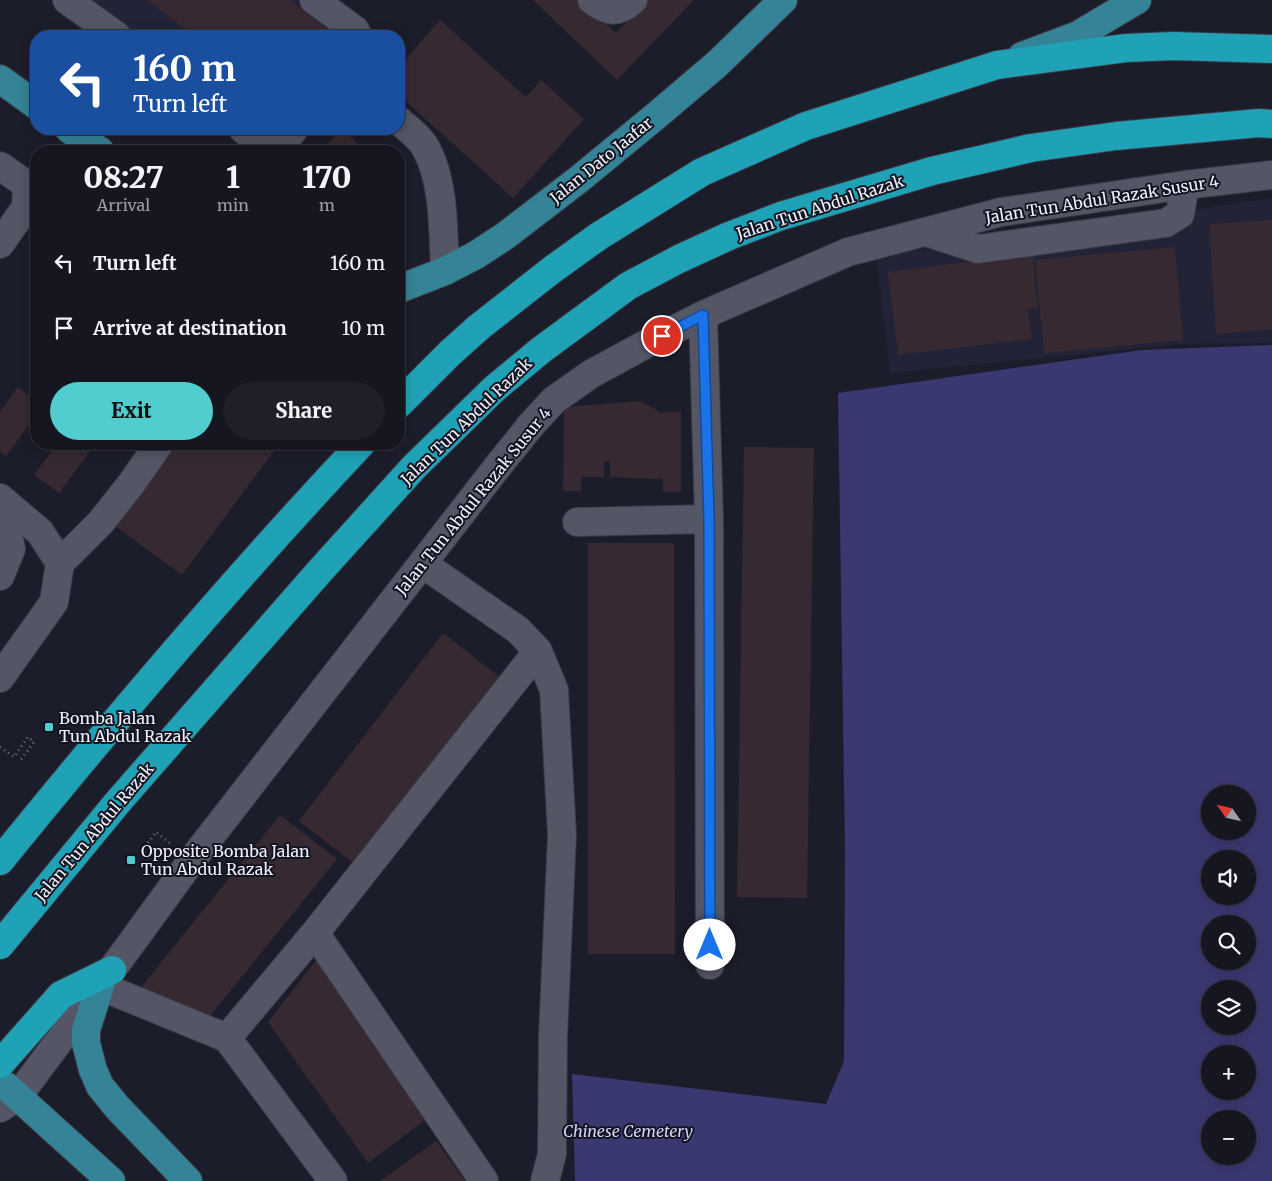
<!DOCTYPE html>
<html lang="en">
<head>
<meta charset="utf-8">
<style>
	body { margin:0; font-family:Merriweather,serif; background:#1e1f29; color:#f1f3f6; height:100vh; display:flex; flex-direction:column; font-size:19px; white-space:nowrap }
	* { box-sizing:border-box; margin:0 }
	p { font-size:16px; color:#9d9fa5 }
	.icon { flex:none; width:28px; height:28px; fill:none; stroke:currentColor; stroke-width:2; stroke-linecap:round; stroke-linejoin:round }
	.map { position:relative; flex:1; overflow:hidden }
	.drawer { position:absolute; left:30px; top:145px; width:375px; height:305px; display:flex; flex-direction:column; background:#151620; border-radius:20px; box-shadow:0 2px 12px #0003,0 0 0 1px #34353e }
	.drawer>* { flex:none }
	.top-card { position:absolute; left:30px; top:30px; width:375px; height:105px; border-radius:20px; box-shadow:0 2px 12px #0003,0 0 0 1px #34353e; background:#1a4fa0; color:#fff; overflow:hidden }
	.needle { width:32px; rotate:304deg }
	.fabs { position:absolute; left:1201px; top:785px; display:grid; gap:10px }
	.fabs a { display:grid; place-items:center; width:55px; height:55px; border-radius:50%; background:#151620; box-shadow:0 2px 12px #0003,0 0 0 1px #34353e; font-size:25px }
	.pin { position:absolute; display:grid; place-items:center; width:42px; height:42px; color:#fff; margin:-21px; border:2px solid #fff; border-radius:50%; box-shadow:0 1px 5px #0007 }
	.me { position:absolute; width:55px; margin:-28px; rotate:0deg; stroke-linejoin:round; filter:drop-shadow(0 0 4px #0008) }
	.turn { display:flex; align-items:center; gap:18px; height:105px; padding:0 20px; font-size:22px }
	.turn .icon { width:65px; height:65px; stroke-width:2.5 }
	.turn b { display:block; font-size:35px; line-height:42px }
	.eta { display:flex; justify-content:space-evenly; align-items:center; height:85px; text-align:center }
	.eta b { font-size:30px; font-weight:800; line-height:35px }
	.primary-button { display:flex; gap:10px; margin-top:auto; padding:10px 20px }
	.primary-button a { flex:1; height:58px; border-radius:30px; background:#52cdcf; color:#111; font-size:20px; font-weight:800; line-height:58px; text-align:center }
	.primary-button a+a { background:#1e1f29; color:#f1f3f6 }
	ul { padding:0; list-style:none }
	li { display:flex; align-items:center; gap:15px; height:65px; padding:0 20px }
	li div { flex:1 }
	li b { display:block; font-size:19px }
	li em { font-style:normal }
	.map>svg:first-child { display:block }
</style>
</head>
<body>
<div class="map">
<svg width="1272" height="1181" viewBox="0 0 1272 1181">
	<rect width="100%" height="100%" fill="#1c1d2a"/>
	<!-- built -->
	<path fill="#222336" d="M77 0H302L351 36H127Z
		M1272 198V343L1183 344 890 373 876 255 955 246Z"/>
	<!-- green -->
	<path fill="#3a3870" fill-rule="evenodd" d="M1272 345V1181H575L572 1074 826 1104 844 1061 845 850 838 393 1142 350ZM1210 794H1248V831H1210ZM1210 859H1248V896H1210ZM1210 924H1248V961H1210ZM1210 989H1248V1026H1210ZM1210 1054H1248V1091H1210ZM1210 1119H1248V1156H1210Z"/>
	<!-- building -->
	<path fill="#372931" d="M147 0H289L334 34 332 36H195Z
		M533 0H581L616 33 647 0H694L617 80Z
		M440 20 526 97 541 80 584 119 513 198 399 95V67Z
		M342 129 366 151H321Z
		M1272 220V329L1216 334 1209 224Z
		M1175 247 1183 340 1044 353 1035 260Z
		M1032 254 1038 308 1028 309 1032 339 898 355 888 272Z
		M18 387 36 400V415L6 456 0 451V412Z
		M640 401 662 413 681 411V492H663V479L610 477V461L604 462V477H581V491H563L564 407Z
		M57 444H95L59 493 34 475Z
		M176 444H279L182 575 115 526Z
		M744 447 814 448 807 898 737 897Z
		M588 543H674L675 954H588Z
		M443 633 501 678 356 865 299 821Z
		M280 815 337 859 202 1026 134 996Z
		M317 959 429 1117 368 1163 268 1022Z
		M436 1141 465 1181H380Z"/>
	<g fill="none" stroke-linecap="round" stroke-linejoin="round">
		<!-- minor casing -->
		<g stroke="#3a3a46" stroke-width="30">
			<path id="minor" d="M67 0 117 36
				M314 0 355 30 358 36
				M592 0C608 12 618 14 633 0
				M399 121C407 128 418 136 424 145 445 179 443 233 445 271
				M243 129 274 151
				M278 151 294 129
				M0 166 27 185 26 207 0 244
				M926 232 978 249 1166 223 1180 214 1185 185
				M703 315 709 519 710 965
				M0 498 40 532 60 563
				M0 522 6 526 11 549 0 576
				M577 522 709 519
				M60 563 101 522 131 484 159 444
				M538 651 554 690 562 835 553 1036 552 1154 545 1181
				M0 678 54 602 60 563
				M315 933 484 1181
				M84 994 100 986 227 1038 333 1181
				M227 1038 315 933 538 651 518 630 423 564
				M0 1108 18 1096 100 986 192 860 498 466 531 425 554 400 591 374 648 343 703 315 848 252 1001 212 1185 185 1272 175"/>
		</g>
		<!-- major casing -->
		<g stroke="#3a3a46" stroke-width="30">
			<path id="major" d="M1022 56 1078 35 1137 0
				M0 79 36 105
				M69 129 100 151
				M399 289 445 271 476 255 505 236 578 180 657 115 717 64 783 0
				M100 986 86 1030V1043L93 1070 100 1086 117 1107 188 1181
				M6 1086 111 1181"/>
		</g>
		<!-- highway casing -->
		<g stroke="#3a3a46" stroke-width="30">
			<path id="highway" d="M399 404 450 353 479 327 553 269 599 236 702 172 806 126 997 65 1126 48 1173 46 1272 49
				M0 861C116 718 235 578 361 444
				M0 945 117 803 319 572 414 467 494 389 541 350 628 286 679 259 729 236 781 216 932 171 1031 148 1116 136 1259 123 1272 124
				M0 1064 61 995 112 970"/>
		</g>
		<!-- path -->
		<path stroke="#6f707c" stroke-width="3" stroke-dasharray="1 4" stroke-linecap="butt" d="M0 747 14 757 28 737 34 742 20 761
			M142 851 156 832 171 844"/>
		<!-- minor -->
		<use href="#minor" stroke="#545565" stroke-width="28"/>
		<!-- major -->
		<use href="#major" stroke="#358396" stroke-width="28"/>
		<!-- highway -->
		<use href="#highway" stroke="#20a2b6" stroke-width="28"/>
	</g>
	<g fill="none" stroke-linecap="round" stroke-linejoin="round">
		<!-- route casing -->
		<g stroke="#114b97" stroke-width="12">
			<path id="route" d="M662 336 703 315 709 519 710 945"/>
		</g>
		<!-- route -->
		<use href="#route" stroke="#1a73e8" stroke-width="9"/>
	</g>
	<!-- markers -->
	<g fill="#52cdcf" stroke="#131421" stroke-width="2">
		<rect x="44" y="722" width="10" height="10" rx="2.5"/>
		<rect x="126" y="855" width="10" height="10" rx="2.5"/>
	</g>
	<g text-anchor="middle" stroke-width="4" stroke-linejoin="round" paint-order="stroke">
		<!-- street labels -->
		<g font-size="16" fill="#eff0fa" stroke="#131421">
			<text transform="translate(601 160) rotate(-39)" y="6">Jalan Dato Jaafar</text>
			<text transform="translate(1102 199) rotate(-9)" y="6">Jalan Tun Abdul Razak Susur 4</text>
			<text transform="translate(820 207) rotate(-18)" y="6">Jalan Tun Abdul Razak</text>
			<text transform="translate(466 421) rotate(-44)" y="6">Jalan Tun Abdul Razak</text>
			<text transform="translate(473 501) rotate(-51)" y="6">Jalan Tun Abdul Razak Susur 4</text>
			<text transform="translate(94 832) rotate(-50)" y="6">Jalan Tun Abdul Razak</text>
		</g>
		<!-- poi labels -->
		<g font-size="16" fill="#eff0fa" stroke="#131421" text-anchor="start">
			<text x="59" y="724">Bomba Jalan<tspan x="59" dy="18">Tun Abdul Razak</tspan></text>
			<text x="141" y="857">Opposite Bomba Jalan<tspan x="141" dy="18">Tun Abdul Razak</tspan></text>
		</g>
		<!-- park labels -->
		<g font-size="16" font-style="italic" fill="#d2d5fb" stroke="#131421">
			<text x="628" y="1137">Chinese Cemetery</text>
		</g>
	</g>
</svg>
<div class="fabs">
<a><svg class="needle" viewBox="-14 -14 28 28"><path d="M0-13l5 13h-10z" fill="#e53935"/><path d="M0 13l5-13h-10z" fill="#9d9fa5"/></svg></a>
<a><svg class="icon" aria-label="sound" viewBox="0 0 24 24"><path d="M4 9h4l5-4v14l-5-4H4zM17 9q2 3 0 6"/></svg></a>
<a><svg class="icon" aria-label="search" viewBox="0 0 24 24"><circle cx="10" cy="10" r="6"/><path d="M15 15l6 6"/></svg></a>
<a><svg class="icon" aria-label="layers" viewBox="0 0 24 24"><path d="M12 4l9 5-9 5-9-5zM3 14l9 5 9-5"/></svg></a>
<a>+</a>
<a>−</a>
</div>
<div class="pin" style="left:662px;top:336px;background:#d93025"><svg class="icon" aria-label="arrive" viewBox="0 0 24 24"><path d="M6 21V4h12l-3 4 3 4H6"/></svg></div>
<svg class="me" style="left:710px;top:945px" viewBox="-20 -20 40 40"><circle r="19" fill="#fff"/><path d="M0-13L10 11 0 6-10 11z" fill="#1a73e8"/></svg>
<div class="top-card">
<div class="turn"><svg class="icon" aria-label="left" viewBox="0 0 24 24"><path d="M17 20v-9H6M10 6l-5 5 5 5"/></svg><div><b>160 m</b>Turn left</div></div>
</div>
<section class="drawer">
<div class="eta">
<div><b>08:27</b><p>Arrival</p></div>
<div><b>1</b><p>min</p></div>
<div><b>170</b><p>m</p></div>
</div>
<ul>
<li><svg class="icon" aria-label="left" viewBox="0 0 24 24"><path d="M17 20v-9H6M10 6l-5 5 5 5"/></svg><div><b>Turn left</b></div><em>160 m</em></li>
<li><svg class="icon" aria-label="arrive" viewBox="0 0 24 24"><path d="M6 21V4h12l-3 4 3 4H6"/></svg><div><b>Arrive at destination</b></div><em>10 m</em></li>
</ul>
<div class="primary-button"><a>Exit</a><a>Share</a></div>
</section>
</div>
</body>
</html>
